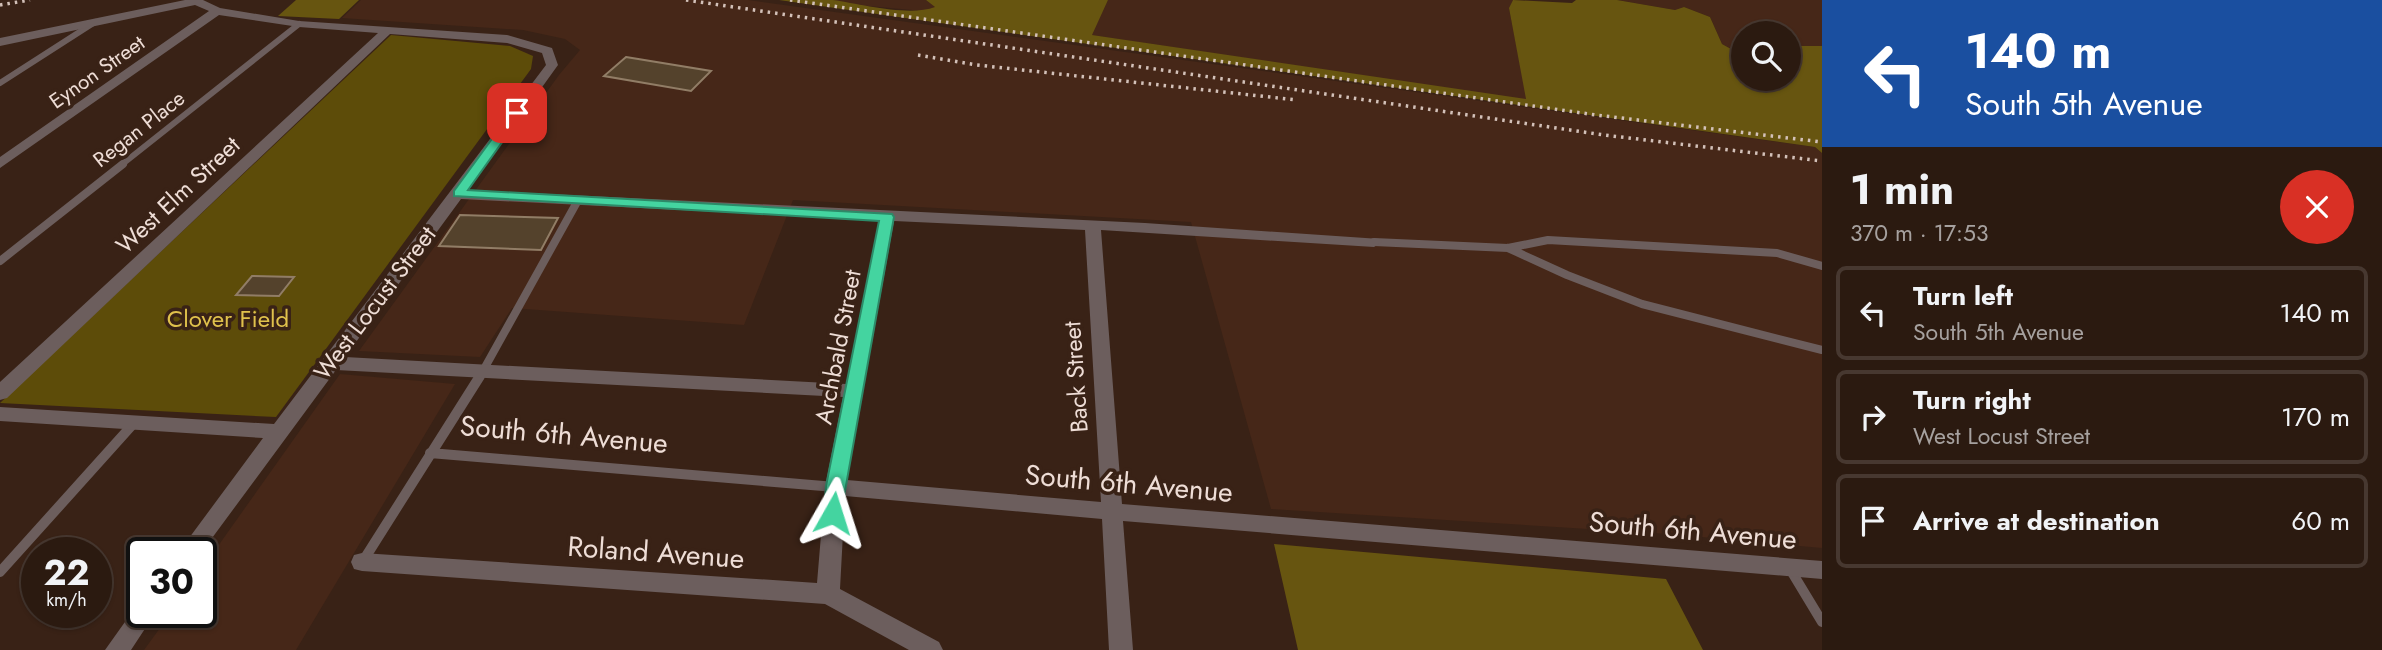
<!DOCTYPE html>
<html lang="en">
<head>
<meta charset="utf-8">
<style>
	body { margin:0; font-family:Jost,sans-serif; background:#332319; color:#f1f3f6; height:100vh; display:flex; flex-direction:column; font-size:26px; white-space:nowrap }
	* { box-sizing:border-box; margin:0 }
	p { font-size:23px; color:#a6a19f }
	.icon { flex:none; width:38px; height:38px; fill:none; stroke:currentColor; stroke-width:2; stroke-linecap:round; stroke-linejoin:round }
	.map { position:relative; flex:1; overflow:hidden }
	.details { display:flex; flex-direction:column; background:#2b1a10; width:560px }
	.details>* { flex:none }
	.top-card { background:#1a4fa0; color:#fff; overflow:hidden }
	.controls { position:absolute; left:1731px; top:21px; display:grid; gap:14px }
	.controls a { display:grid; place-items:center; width:70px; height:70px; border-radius:50%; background:#2b1a10; box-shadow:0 2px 5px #0004,0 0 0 2px #473830; font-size:35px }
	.speed { position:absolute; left:21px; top:537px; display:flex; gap:14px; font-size:35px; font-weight:700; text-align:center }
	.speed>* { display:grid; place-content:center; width:91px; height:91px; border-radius:50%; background:#2b1a10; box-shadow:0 2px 5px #0004,0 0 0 2px #473830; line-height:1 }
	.speed small { font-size:18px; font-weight:400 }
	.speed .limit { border:4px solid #111; border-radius:10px; background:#fff; color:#111 }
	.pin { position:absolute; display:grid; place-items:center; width:60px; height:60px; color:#fff; margin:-30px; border-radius:14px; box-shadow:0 4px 10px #0006 }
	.me { position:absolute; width:77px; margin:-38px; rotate:6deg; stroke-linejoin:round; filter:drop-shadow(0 0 5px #0008) }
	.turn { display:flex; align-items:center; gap:24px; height:147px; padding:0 28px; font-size:32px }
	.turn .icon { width:91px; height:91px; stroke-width:2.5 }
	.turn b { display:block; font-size:49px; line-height:60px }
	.round { display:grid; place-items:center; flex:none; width:74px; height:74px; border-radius:37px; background:#332319 }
	.overview { display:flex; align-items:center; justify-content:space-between; height:119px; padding:0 28px }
	h1 { font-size:42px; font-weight:700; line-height:52px }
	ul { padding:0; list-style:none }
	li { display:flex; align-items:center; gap:21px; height:94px; margin:0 14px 10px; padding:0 14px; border:4px solid #473830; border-radius:10px }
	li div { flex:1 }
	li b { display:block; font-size:26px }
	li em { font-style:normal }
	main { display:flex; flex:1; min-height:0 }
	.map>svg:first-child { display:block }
</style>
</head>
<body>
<main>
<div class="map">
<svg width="1822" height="650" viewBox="0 0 1822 650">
	<rect width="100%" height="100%" fill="#392216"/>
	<!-- built -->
	<path fill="#462718" d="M361 0H748L1815 147 1822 153V548L1669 534 1271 509 1191 222 793 200 744 325 512 308 480 357 359 351 559 75 580 50 565 39 523 30 342 18Z
		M832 0H926L936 7 923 11 857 5Z
		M1108 0H1513L1509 8 1527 100 1091 35Z
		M1617 0H1822V46H1789L1788 33H1743V53L1740 54 1722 44 1710 17 1684 7 1675 10Z
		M340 374 455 384 296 650H144L171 613 201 612V570Z"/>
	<!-- green -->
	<path fill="#5d4c09" d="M391 35 510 46 533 56 531 69 276 417 0 403Z"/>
	<!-- forest -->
	<path fill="#675510" d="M296 0H359L339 19 278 16Z
		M779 0C796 0 816 0 833 0 861 4 909 17 935 7L926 0H1108L1092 35 1526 99 1509 8 1513 0 1572 3 1576 0H1617L1675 10 1684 7 1710 17 1722 44 1740 54 1743 53V79H1788L1789 46H1822V153L1815 147Z
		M1274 544 1666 579 1703 650H1298Z"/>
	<!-- building -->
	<path fill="#54422c" stroke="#917d66" stroke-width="2" d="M626 57 711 71 691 91 604 76Z
		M460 215 558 218 541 250 439 246Z
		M252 276 294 277 279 296 236 295Z"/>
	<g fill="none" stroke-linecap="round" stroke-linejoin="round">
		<!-- service-far2 -->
		<path stroke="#6c5e5d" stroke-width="6" d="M0 83 95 22
			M120 166 299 24"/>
		<!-- service-far1 -->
		<path stroke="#6c5e5d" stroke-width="8" d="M1374 242 1508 248 1548 240 1777 253 1822 266
			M1508 248 1567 275 1642 304 1822 350
			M0 261 123 164
			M479 378 577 202"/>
		<!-- service -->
		<path stroke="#6c5e5d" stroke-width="10" d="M430 453 835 487
			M363 561 480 376
			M1790 569 1822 622
			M0 572 134 423"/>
		<!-- minor -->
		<path fill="#6c5e5d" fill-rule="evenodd" d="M185 0H203L220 8 299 21 507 35 552 48 558 65 468 190 1145 223 1380 239 1382 242 1374 247 1101 230 1122 504 1822 561V579L1123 521 1133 650H1109L1102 519 845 496 840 589 939 642 943 650H909L825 604 362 571 354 569 351 562 354 555 362 553 817 583 825 487 843 397 336 370 201 553H178L263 438 0 421V407L274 424 546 65 542 53 507 43 390 34 7 398 0 400V382L378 33 299 27 219 15 0 168V157L209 11 195 5 0 46V38ZM461 199 879 220 846 384 345 357ZM894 221 1085 230 1101 502 847 480Z
			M142 603V612H156L131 650H105L137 605Z"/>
		<!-- rail -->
		<path stroke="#d3c1b9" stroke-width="3.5" stroke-dasharray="2.5 5" stroke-linecap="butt" d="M686 0 1604 135 1822 161
			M790 0 1596 115 1822 142
			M0 5 30 0
			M918 55 977 65 1297 100"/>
	</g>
	<!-- route -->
	<path fill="#44d4a0" stroke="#2c8a68" stroke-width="2" d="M517 109 523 113 468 190 892 214 894 217 840 519 833 521 827 519 824 513 826 486 879 221 454 196V191L513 110Z"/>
	<g text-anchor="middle" stroke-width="7" stroke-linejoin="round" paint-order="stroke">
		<!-- far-street labels -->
		<g font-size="21" fill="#eeddd6" stroke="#392216">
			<text transform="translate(97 72) rotate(-35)" y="7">Eynon Street</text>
			<text transform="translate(139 129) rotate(-38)" y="7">Regan Place</text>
		</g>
		<!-- street labels -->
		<g font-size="24" fill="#eeddd6" stroke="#392216">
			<text transform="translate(178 195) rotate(-43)" y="8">West Elm Street</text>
			<text transform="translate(375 303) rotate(-53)" y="8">West Locust Street</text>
			<text transform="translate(838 347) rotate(-79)" y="8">Archbald Street</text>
			<text transform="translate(1076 377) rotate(-94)" y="8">Back Street</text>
		</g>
		<!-- park labels -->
		<g font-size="24" fill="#e0c14c" stroke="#392216">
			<text x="228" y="327">Clover Field</text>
		</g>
		<!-- near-street labels -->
		<g font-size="28" fill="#eeddd6" stroke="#392216">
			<text transform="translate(564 434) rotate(5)" y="10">South 6th Avenue</text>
			<text transform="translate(1129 483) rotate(5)" y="10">South 6th Avenue</text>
			<text transform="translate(1693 530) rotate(5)" y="10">South 6th Avenue</text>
			<text transform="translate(656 552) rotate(4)" y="10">Roland Avenue</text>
		</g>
	</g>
</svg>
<div class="controls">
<a><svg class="icon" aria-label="search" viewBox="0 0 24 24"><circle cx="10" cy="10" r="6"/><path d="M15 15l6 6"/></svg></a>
</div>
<div class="speed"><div>22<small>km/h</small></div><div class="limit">30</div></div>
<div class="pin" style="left:517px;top:113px;background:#d93025"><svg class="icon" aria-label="arrive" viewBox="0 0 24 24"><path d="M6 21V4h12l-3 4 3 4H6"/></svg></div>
<svg class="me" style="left:833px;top:513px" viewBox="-20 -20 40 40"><path d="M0-17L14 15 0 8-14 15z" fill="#44d4a0" stroke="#fff" stroke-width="4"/></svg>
</div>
<section class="details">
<div class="top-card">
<div class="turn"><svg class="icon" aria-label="left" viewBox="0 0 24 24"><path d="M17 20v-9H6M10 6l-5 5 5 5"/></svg><div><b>140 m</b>South 5th Avenue</div></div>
</div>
<div class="overview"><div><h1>1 min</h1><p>370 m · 17:53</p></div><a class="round" style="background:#d93025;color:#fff"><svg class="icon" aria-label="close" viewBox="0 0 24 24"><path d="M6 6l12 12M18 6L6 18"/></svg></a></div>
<ul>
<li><svg class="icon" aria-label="left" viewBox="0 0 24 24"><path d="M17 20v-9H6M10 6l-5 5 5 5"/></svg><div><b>Turn left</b><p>South 5th Avenue</p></div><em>140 m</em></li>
<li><svg class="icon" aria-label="right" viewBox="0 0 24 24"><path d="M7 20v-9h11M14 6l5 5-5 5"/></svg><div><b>Turn right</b><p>West Locust Street</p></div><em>170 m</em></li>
<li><svg class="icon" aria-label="arrive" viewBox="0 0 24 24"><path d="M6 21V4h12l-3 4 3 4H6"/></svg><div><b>Arrive at destination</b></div><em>60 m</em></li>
</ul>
</section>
</main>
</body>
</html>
